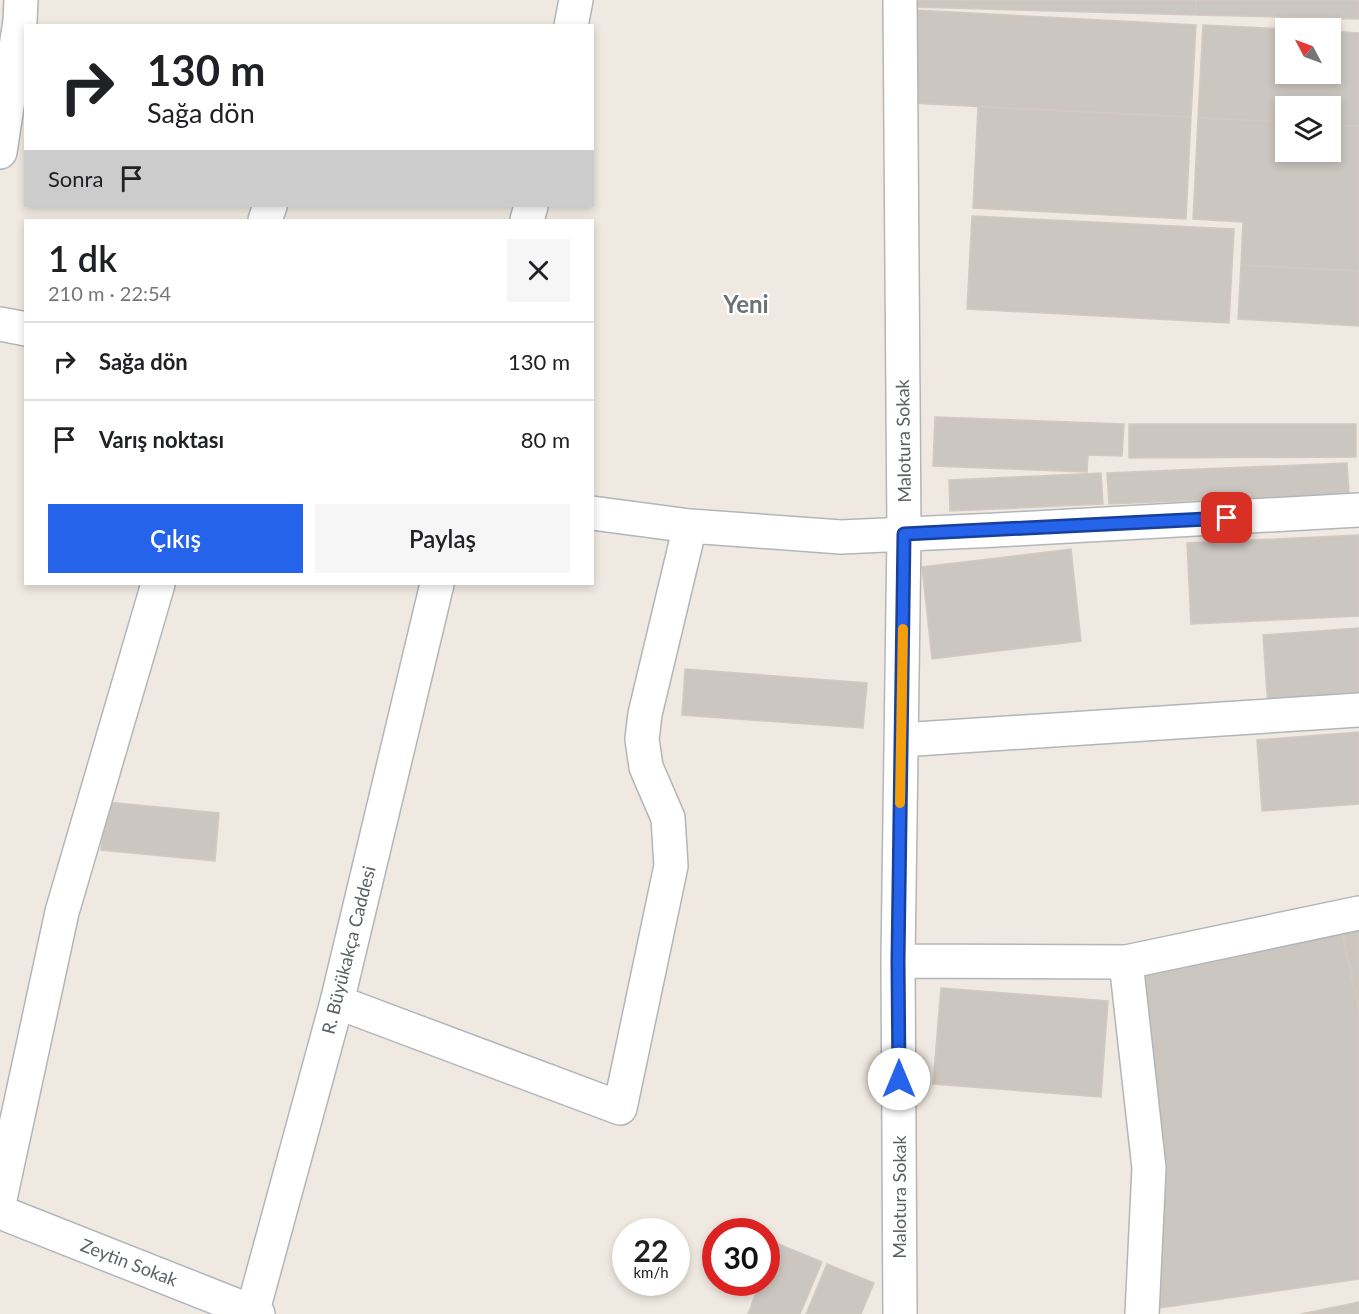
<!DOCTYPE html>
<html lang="tr">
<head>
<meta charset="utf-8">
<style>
	body { margin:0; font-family:Lato,sans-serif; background:#f6f6f6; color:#202124; height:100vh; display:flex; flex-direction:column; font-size:22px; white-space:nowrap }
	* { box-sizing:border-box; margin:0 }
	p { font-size:20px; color:#757577 }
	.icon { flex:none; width:33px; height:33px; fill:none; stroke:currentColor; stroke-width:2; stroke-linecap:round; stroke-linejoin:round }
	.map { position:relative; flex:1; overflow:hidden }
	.panel { position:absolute; left:24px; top:219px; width:570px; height:366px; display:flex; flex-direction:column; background:#fff; border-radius:0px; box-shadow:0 3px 9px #0003 }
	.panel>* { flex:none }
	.top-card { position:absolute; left:24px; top:24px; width:570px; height:183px; border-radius:0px; box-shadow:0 3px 9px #0003; background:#fff; color:#202124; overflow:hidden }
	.needle { width:39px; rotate:311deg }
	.buttons { position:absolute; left:1275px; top:18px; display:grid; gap:12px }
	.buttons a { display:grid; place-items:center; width:66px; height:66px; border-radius:0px; background:#fff; box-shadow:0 3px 9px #0003; font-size:30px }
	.speed { position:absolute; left:612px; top:1218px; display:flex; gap:12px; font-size:30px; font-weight:700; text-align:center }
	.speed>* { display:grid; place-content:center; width:78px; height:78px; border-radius:50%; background:#fff; box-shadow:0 3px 9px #0003; line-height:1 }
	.speed small { font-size:15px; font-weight:400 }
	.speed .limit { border:9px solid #d22; background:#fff; color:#111 }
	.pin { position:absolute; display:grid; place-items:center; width:51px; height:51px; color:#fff; margin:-26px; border-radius:12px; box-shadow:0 3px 9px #0006 }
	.me { position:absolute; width:66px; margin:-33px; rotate:0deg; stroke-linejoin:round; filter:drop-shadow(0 0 4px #0008) }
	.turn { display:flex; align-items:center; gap:21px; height:126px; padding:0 24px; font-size:27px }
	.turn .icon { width:78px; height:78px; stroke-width:2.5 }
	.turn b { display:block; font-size:42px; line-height:51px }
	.then { display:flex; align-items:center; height:57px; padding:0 24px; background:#0003; gap:12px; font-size:22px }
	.round { display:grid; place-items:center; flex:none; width:63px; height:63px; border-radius:0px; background:#f6f6f6 }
	.headline { display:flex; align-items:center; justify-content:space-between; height:102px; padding:0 24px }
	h1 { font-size:36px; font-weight:600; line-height:45px }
	.button { display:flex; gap:12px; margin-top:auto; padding:12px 24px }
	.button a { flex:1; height:69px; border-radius:0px; background:#2563eb; color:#fff; font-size:24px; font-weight:600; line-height:69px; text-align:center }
	.button a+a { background:#f6f6f6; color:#202124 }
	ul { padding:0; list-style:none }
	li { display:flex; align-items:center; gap:18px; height:78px; padding:0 24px; border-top:2px solid #e0e0e0 }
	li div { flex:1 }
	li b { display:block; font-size:22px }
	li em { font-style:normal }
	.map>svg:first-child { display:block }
</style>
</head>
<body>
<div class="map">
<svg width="1359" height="1314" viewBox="0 0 1359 1314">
	<rect width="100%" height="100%" fill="#efe9e1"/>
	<!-- building -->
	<path fill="#ccc6c0" stroke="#d4c9bf" stroke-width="1.5" d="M914 0H1196V15L914 7Z
		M1196 0H1359V19L1196 15Z
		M915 10 1196 25 1191 117 910 103Z
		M1203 25 1286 29V74H1330V31L1359 33V126L1330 125V106H1286V122L1198 118Z
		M978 107 1191 117 1186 219 973 208Z
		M1198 118 1286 122V152H1330V125L1359 126V271L1241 265 1243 222 1193 219Z
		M972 216 1234 229 1229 323 967 309Z
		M1241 265 1359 271V326L1238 319Z
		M935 417 1124 424 1122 456 1088 455 1087 472 933 466Z
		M1129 424H1356V457L1129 458Z
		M1347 463 1349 494 1109 504 1107 473Z
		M1101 473 1103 504 950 511 949 480Z
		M1359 535V616L1191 624 1187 543Z
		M1071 549 1081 641 932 659 922 567Z
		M1359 628V701L1268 708 1263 635Z
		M685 669 867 683 863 728 682 715Z
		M1359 732V804L1262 811 1257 740Z
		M106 802 219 813 215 861 101 850Z
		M1359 921V1009L1341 923Z
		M1341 930 1359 1012V1279L1153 1309 1141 973Z
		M941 988 1108 1001 1101 1097 933 1084Z
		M776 1243 822 1262 800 1314H748L760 1282H766V1268Z
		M827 1264 874 1283 861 1314H806Z
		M1359 1302V1314H1301Z"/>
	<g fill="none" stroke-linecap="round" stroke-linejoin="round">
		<!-- minor casing -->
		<g stroke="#b2b6ba" stroke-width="36">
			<path id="minor" d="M900 0 904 534 898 961 900 1314
				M0 152 20 21 21 0
				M265 220 270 206
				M0 324 26 329
				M592 513 690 526 841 537 997 530 1359 510
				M901 740 1359 710
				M898 961 1126 962 1359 913
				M1126 962 1149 1168 1142 1314
				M337 1002 620 1108 671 866 668 818 646 767 642 739 645 714 690 526
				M0 1199 62 912 158 584
				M0 1212 258 1314"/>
		</g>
		<!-- tertiary casing -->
		<g stroke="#b2b6ba" stroke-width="36">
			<path id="tertiary" d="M571 26 576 0
				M527 220 531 206
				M252 1314 337 1002 437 584"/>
		</g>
		<!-- minor -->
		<use href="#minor" stroke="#fff" stroke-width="33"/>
		<!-- tertiary -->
		<use href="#tertiary" stroke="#fff" stroke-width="33"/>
	</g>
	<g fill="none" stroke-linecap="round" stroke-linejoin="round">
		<!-- route casing -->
		<g stroke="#184099" stroke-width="15">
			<path id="route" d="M899 1079 898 961 904 534 1227 518"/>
		</g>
		<!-- route -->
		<use href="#route" stroke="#2563eb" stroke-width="10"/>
		<!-- slow -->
		<path stroke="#f59e0b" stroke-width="10" d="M900 803 903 629"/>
	</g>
	<g text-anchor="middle" stroke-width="4.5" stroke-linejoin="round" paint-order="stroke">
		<!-- street labels -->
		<g font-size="18" fill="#5a6064" stroke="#fff">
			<text transform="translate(904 441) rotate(-91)" y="6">Malotura Sokak</text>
			<text transform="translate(349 950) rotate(-76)" y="6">R. Büyükakça Caddesi</text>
			<text transform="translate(900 1197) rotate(-90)" y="6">Malotura Sokak</text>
			<text transform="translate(129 1263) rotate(21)" y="6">Zeytin Sokak</text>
		</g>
		<!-- district labels -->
		<g font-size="24" font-weight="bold" fill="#6b7276" stroke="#fff">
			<text x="746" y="313">Yeni</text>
		</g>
	</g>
</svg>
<div class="buttons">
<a><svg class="needle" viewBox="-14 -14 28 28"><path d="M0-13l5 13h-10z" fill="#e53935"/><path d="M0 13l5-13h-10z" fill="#757577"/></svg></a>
<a><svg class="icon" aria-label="layers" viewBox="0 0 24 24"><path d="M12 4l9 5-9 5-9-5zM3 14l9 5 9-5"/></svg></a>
</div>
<div class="speed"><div>22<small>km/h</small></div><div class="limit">30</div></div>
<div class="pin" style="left:1227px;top:518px;background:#d93025"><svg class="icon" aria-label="arrive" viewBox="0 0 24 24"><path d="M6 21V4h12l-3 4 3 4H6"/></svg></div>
<svg class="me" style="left:899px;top:1079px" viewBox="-20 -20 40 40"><circle r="19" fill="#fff"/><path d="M0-13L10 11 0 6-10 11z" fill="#2563eb"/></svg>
<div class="top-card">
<div class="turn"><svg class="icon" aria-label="right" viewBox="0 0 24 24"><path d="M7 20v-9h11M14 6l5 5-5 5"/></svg><div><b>130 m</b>Sağa dön</div></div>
<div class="then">Sonra<svg class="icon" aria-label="arrive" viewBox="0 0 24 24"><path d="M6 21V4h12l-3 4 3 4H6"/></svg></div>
</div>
<section class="panel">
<div class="headline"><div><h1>1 dk</h1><p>210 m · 22:54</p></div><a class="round"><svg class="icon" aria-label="close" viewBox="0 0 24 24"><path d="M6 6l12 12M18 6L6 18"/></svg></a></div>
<ul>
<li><svg class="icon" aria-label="right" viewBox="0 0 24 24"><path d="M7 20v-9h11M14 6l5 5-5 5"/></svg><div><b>Sağa dön</b></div><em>130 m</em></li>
<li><svg class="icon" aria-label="arrive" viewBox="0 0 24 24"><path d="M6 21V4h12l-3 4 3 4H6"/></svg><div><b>Varış noktası</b></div><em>80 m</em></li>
</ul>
<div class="button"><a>Çıkış</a><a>Paylaş</a></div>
</section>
</div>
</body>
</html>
